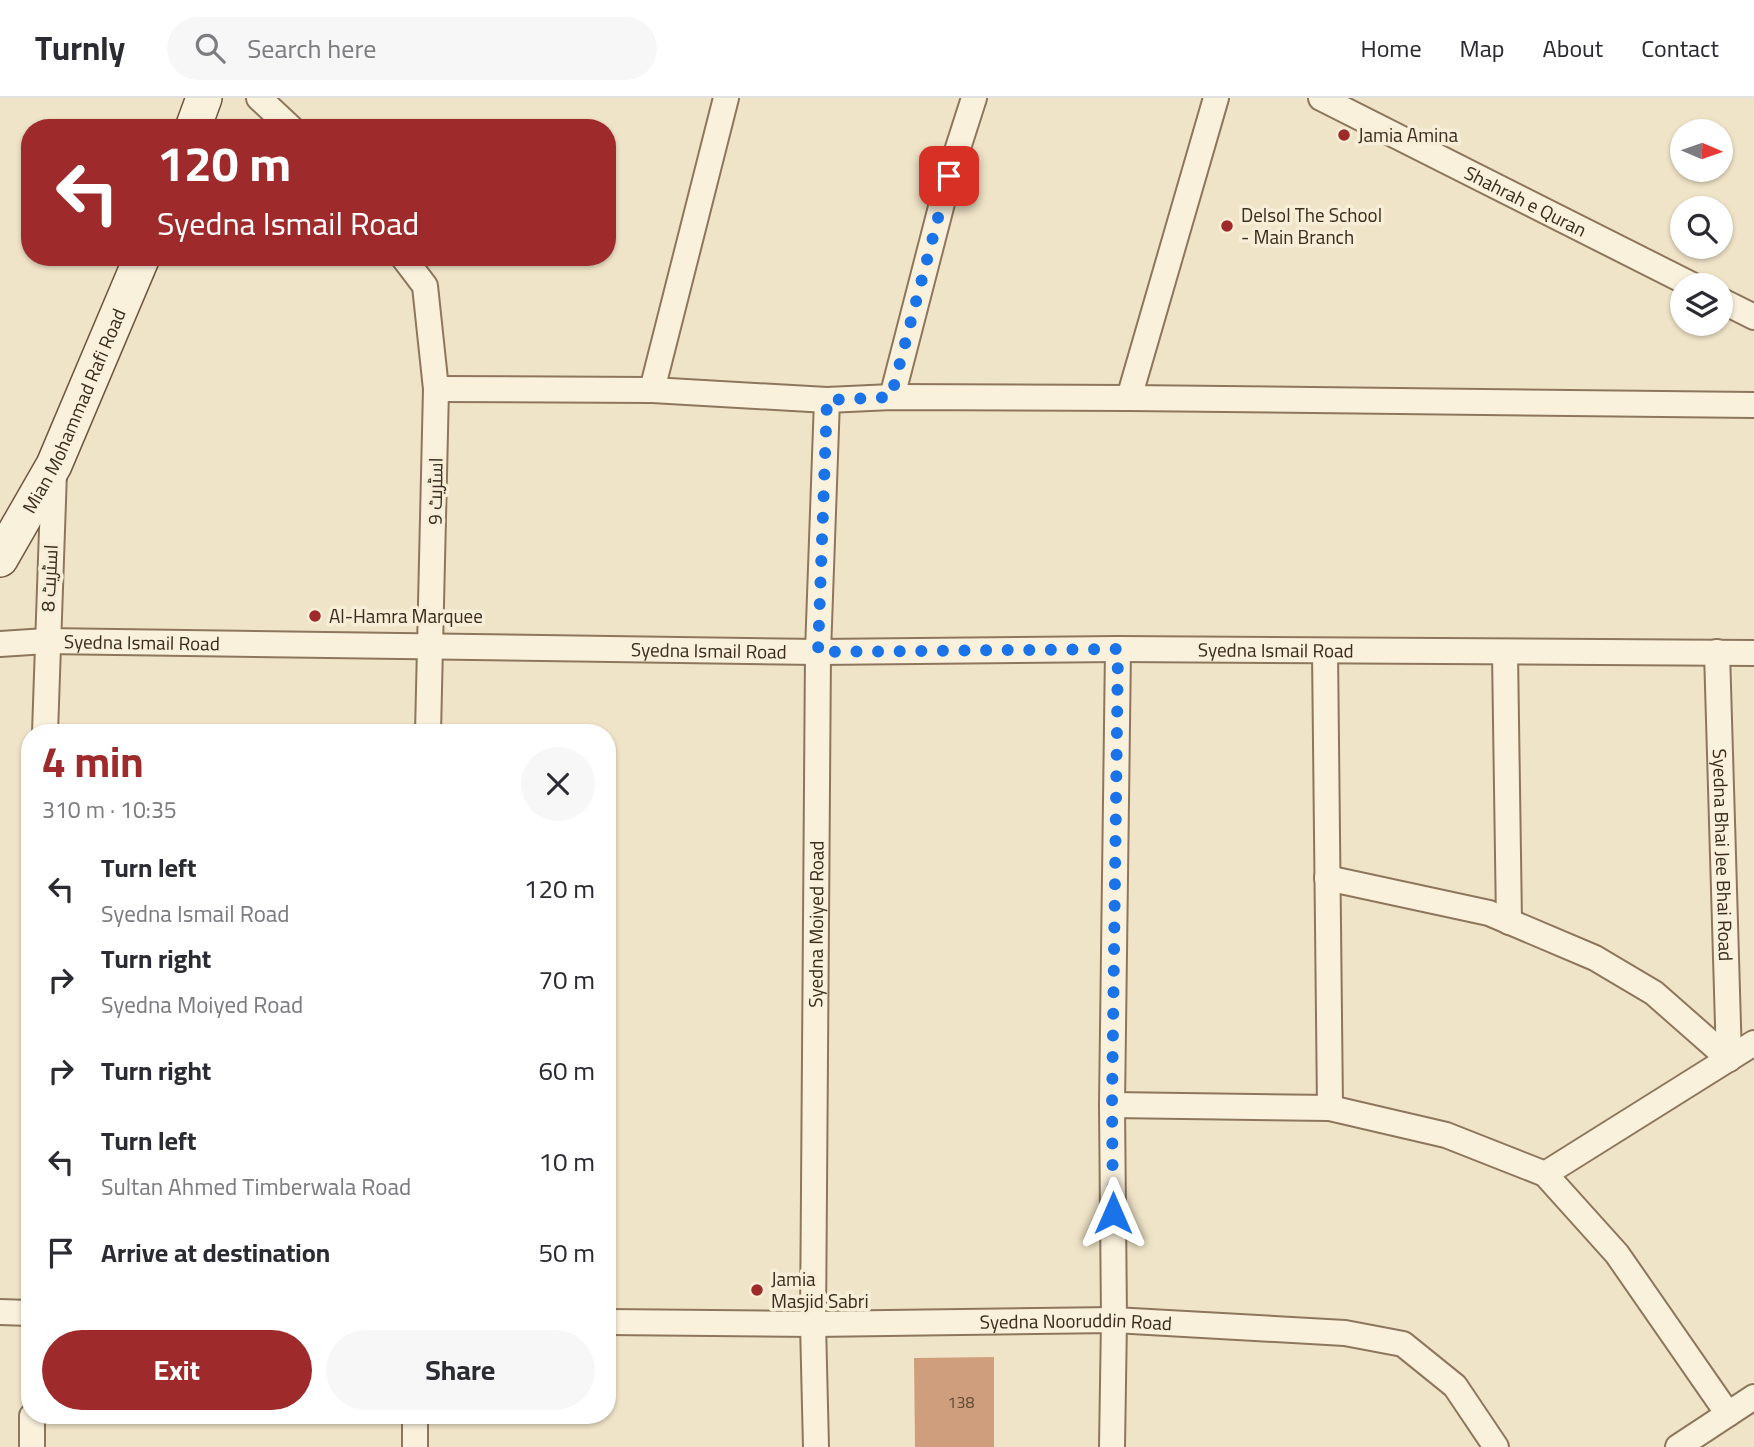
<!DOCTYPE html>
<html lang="en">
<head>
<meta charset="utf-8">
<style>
	body { margin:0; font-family:Georgia,Cairo,serif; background:#f7f7f7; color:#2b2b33; height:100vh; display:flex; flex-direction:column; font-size:26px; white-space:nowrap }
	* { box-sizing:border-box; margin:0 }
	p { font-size:23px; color:#7c7c81 }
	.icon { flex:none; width:38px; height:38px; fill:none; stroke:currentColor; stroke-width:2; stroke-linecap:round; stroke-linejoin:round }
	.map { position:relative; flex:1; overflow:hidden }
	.sheet { position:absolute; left:21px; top:626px; width:595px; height:700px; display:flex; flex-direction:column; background:#fff; border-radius:28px; box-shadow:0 2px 5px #0004 }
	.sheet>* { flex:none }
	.banner { position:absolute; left:21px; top:21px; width:595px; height:147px; border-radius:28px; box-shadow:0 2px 5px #0004; background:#9e2a2b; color:#fff; overflow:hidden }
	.needle { width:46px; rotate:92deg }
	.buttons { position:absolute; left:1670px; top:21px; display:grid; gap:14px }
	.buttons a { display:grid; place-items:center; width:63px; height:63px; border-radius:50%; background:#fff; box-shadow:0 2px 5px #0004; font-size:35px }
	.pin { position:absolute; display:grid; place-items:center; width:60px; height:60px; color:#fff; margin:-30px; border-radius:14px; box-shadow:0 4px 10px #0006 }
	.me { position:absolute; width:77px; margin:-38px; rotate:0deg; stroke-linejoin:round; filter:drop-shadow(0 0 5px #0008) }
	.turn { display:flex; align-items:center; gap:24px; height:147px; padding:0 21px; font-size:32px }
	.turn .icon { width:91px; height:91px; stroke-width:2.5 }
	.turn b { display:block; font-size:49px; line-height:60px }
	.round { display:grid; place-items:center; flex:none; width:74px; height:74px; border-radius:37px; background:#f7f7f7 }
	.headline { display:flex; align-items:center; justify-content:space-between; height:119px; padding:0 21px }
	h1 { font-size:42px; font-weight:700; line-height:52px; color:#9e2a2b }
	.button { display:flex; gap:14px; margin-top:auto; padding:14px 21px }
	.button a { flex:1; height:80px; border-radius:42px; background:#9e2a2b; color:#fff; font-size:28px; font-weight:700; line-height:80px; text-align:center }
	.button a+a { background:#f7f7f7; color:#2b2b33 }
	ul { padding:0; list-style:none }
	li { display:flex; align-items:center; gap:21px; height:91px; padding:0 21px }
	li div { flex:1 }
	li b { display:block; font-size:26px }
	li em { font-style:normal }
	header { display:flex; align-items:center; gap:42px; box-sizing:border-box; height:98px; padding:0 35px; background:#fff; border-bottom:2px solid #e1e1e2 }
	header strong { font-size:33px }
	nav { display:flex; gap:38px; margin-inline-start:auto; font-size:24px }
	.search { width:490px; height:63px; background:#f7f7f7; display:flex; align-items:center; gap:18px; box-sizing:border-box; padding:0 24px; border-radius:38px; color:#7c7c81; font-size:26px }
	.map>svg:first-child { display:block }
</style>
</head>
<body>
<header>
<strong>Turnly</strong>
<div class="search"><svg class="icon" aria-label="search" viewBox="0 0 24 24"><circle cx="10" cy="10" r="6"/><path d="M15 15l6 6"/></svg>Search here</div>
<nav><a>Home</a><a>Map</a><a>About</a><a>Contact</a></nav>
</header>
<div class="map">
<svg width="1754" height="1349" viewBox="0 0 1754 1349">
	<rect width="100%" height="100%" fill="#f0e4c8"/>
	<!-- building -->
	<path fill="#cf9f7d" d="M994 1259V1349H915L914 1260Z"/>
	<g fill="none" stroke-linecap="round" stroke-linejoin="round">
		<!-- street casing -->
		<g stroke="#8d765c" stroke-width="28">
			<g id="street">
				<path d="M259 0 291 30"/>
				<path id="s1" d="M1321 0 1692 187"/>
				<path d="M403 159 425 188 436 291 428 635"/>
				<path d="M1720 202 1754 219"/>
				<path d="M436 291 652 292 827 302 892 299 1129 300 1754 307"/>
				<path d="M652 292 726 0"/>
				<path d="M892 299 949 78 974 0"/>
				<path d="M1129 300 1216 0"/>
				<path id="s2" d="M0 546 46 543 818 554 1118 551 1754 555"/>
				<path d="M1325 553 1330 1010"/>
				<path id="s3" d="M1717 554 1729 961"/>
				<path d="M1505 555 1509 824"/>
				<path d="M45 635 54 374"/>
				<path d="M1327 780 1489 815 1595 860 1654 895 1729 961"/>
				<path d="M1112 1007 1330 1010 1446 1037 1545 1076 1617 1156 1728 1316"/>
				<path d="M1545 1076 1754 945"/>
				<path d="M0 1214 30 1215"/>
				<path id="s4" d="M607 1224 813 1226 1114 1222 1345 1235 1403 1246 1455 1288 1496 1349"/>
				<path d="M32 1349V1318"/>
				<path d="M415 1349V1318"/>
				<path id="s5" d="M816 1349 813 1226 818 554 827 302"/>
				<path d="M1112 1349 1114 1222 1112 1007 1118 551"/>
				<path d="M1678 1349 1754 1299"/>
			</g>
		</g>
		<!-- secondary casing -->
		<g stroke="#6f573f" stroke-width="38">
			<g id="secondary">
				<path d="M193 30 204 0"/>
				<path id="s6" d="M0 461 54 367 142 159"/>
			</g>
		</g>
		<!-- street -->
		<use href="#street" stroke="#faf1dc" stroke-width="24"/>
		<!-- secondary -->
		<use href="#secondary" stroke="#faf1dc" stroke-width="35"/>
	</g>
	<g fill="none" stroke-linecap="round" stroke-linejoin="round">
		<!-- route -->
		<path stroke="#1a73e8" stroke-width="12" stroke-dasharray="0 21.6" d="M949 78 891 299 827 302 818 554 1118 551 1112 1007 1113 1115"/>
	</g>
	<!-- markers -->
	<g fill="#9e2a2b" stroke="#f7eed8" stroke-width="2.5">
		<circle cx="1344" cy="37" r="7"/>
		<circle cx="1227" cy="128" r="7"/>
		<circle cx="315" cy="518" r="7"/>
		<circle cx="757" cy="1192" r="7"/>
	</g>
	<g text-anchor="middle" stroke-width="7" stroke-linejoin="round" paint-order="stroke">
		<!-- number labels -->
		<g font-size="16" fill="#624a37">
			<text x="961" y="1310">138</text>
		</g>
		<!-- poi labels -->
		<g font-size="19" fill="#3d2e20" stroke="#f7eed8" text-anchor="start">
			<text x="1358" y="44">Jamia Amina</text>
			<text x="1241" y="124">Delsol The School<tspan x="1241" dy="22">- Main Branch</tspan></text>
			<text x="329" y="525">Al-Hamra Marquee</text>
			<text x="771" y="1188">Jamia<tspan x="771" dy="22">Masjid Sabri</tspan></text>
		</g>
		<!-- street labels -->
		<g font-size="19" fill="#3d2e20" stroke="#f7eed8">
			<text dy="7" stroke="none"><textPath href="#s1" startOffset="229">Shahrah e Quran</textPath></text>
			<text dy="7" stroke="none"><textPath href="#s6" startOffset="166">Mian Mohammad Rafi Road</textPath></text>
			<text transform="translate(435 393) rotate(-89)" y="7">اسٹریٹ 9</text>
			<text transform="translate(49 480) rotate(-87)" y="7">اسٹریٹ 8</text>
			<text dy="7" stroke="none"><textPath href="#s2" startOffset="142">Syedna Ismail Road</textPath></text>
			<text dy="7" stroke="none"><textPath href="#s2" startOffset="709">Syedna Ismail Road</textPath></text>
			<text dy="7" stroke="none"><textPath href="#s2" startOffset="1276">Syedna Ismail Road</textPath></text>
			<text dy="7" stroke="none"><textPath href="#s3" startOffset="203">Syedna Bhai Jee Bhai Road</textPath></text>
			<text dy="7" stroke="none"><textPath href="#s5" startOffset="523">Syedna Moiyed Road</textPath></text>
			<text dy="7" stroke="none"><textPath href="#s4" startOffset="469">Syedna Nooruddin Road</textPath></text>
		</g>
	</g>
</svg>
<div class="buttons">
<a><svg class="needle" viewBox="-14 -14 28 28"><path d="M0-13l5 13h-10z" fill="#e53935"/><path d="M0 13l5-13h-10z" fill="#7c7c81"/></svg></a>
<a><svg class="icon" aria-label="search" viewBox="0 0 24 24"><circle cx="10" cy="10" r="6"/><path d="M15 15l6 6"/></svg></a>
<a><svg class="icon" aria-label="layers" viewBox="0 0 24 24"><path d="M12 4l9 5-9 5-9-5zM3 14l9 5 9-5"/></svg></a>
</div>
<div class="pin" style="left:949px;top:78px;background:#d93025"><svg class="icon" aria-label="arrive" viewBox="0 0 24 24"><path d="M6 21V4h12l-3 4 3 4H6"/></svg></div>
<svg class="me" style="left:1113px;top:1115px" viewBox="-20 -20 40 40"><path d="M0-17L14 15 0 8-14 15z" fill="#1a73e8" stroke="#fff" stroke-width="4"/></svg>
<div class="banner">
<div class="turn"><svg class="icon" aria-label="left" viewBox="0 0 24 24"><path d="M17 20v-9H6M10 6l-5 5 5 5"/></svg><div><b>120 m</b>Syedna Ismail Road</div></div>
</div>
<section class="sheet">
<div class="headline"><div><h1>4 min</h1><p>310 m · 10:35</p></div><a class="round"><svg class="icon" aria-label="close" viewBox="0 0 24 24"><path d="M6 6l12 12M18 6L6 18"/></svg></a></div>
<ul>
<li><svg class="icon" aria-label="left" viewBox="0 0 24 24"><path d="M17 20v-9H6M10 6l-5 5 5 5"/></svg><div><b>Turn left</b><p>Syedna Ismail Road</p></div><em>120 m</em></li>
<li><svg class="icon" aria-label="right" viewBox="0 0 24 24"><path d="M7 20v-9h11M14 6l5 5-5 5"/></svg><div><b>Turn right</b><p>Syedna Moiyed Road</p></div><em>70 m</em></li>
<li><svg class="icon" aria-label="right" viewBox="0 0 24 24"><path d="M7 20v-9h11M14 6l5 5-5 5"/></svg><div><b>Turn right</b></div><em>60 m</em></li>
<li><svg class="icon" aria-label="left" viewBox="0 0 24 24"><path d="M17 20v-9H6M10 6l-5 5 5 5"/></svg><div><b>Turn left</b><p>Sultan Ahmed Timberwala Road</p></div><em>10 m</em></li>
<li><svg class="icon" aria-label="arrive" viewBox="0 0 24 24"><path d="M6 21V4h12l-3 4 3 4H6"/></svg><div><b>Arrive at destination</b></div><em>50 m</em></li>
</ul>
<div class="button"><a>Exit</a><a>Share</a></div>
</section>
</div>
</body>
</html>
